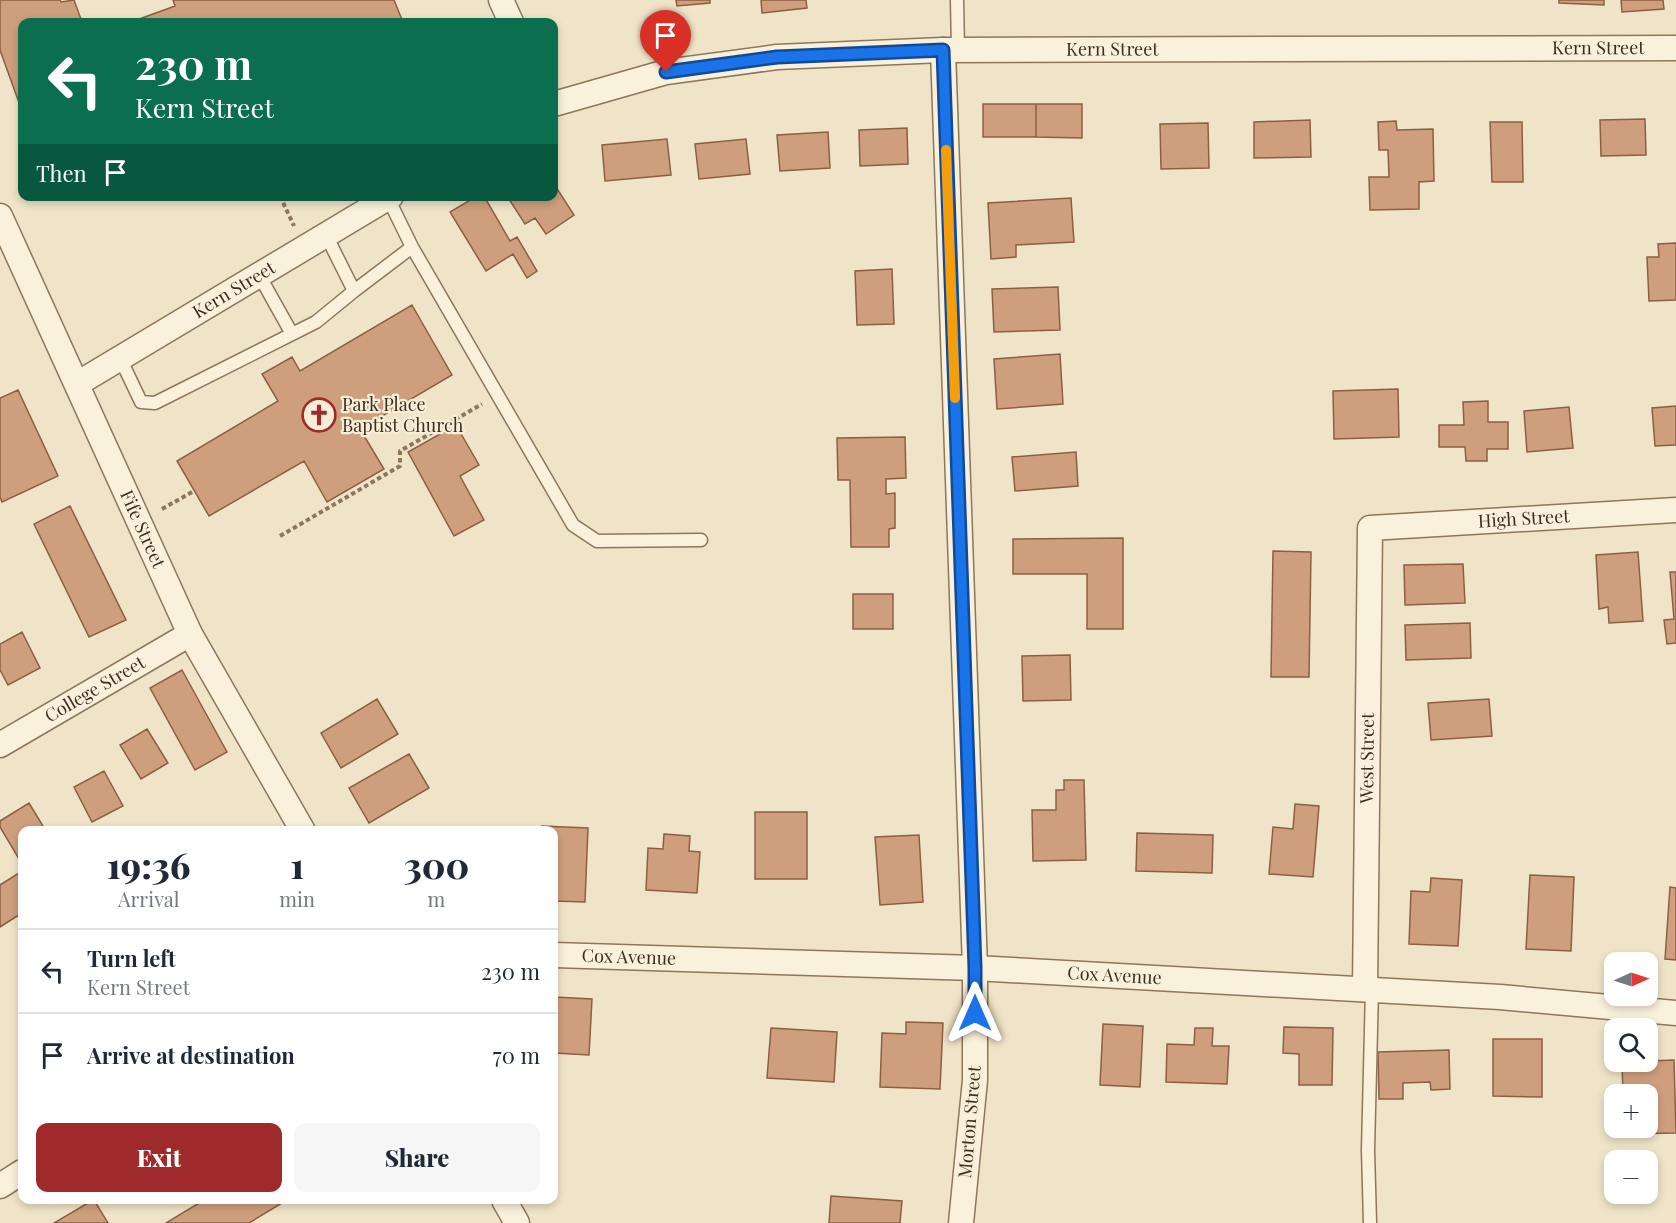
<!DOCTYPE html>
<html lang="en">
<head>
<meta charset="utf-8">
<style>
	body { margin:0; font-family:"Playfair Display",serif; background:#f6f6f7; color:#1f2937; height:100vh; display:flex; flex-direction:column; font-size:22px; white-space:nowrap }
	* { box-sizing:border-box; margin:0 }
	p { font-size:20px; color:#747a83 }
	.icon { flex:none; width:33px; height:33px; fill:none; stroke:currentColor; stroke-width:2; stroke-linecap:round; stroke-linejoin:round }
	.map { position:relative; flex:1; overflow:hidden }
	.panel { position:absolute; left:18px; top:826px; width:540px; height:378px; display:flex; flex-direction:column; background:#fff; border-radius:12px; box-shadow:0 3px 9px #0003 }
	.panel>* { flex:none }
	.guide { position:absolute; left:18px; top:18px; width:540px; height:183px; border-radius:12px; box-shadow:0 3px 9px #0003; background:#0b6e4f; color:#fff; overflow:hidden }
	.needle { width:39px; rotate:87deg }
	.buttons { position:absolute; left:1604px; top:952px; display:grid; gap:12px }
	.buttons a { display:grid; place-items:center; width:54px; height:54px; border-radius:12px; background:#fff; box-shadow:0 3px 9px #0003; font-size:30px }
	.pin { position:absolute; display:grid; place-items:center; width:51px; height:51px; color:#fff; margin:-62px -26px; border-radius:50% 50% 50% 0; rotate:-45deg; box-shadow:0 0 6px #0007 }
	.pin .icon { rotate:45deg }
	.me { position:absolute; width:66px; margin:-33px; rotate:0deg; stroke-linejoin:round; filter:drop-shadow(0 0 4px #0008) }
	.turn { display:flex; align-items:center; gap:21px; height:126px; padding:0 18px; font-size:27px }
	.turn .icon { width:78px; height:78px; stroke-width:2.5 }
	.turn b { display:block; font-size:42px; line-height:51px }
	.then { display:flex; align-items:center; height:57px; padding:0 18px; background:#0003; gap:12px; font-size:22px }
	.eta { display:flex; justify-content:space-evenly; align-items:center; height:102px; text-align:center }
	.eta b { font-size:36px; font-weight:800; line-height:42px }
	.cta { display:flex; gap:12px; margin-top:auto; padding:12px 18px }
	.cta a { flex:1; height:69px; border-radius:12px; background:#9e2a2b; color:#fff; font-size:24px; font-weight:800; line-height:69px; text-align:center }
	.cta a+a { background:#f6f6f7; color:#1f2937 }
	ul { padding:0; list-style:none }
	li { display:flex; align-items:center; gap:18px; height:84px; padding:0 18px; border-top:2px solid #e0e1e3 }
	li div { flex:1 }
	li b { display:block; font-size:22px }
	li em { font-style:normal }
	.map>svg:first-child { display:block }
</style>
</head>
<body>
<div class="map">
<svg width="1676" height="1223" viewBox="0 0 1676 1223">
	<rect width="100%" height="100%" fill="#f0e4c8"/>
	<!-- building -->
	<path fill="#cf9f7d" stroke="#8d5f41" stroke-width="1.5" d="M0 0H60L61 2 74 0 82 22H22V111L0 50Z
		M173 0H394L403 22H131L175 6Z
		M676 0H710V3L677 6Z
		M761 0H806L807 8 762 13Z
		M1559 0H1604V5L1559 3Z
		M1621 0H1663L1664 9 1622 12Z
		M983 104H1036V137H983Z
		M1036 104H1082V138L1036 137Z
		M1645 119 1646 155 1601 156 1600 120Z
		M1310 120 1311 157 1254 158V122Z
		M1396 121 1397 130 1433 129 1434 181 1419 182V209L1370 210 1369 177H1389L1388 150H1379L1378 122Z
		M1490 122H1522L1523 182H1492Z
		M1208 123 1209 168 1161 169 1160 124Z
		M907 128 908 164 860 166 859 130Z
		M828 132 830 168 780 171 777 135Z
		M667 139 671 175 605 181 602 145Z
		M746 139 750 174 699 179 695 144Z
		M554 184 574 215 546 234 535 218 525 224 507 196H554Z
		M477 196H484L510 241 517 237 537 271 527 278 513 254 486 271 450 212Z
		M1071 198 1074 242 1016 245V257L991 259 988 203Z
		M1676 243V300L1649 301 1647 257H1659L1658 244Z
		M892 269 894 324 857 325 855 271Z
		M1058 287 1060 330 994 332 992 289Z
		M412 305 452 375 360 429 384 469 327 502 304 461 209 516 177 461 278 401 262 374 292 357 300 371Z
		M1060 354 1063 404 997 409 994 359Z
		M1398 389 1399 437 1334 439 1333 391Z
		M18 390 58 476 2 502 0 497V398Z
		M1488 401V422H1508V449H1487V461H1466L1465 447H1439V425H1464L1463 402Z
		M1676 406V445L1655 446 1652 408Z
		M1569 407 1573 448 1527 452 1524 411Z
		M456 425 479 465 460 476 484 520 454 536 408 452Z
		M905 437 906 478 886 479V494L895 493V528L889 529V547H851L850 480H838L837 438Z
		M1076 452 1078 486 1015 491 1012 457Z
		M70 506 126 620 89 637 34 524Z
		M1123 538V629H1087V574H1013V539Z
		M1273 551 1311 552 1309 677H1271Z
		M1638 552 1643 621 1609 623 1608 607 1599 609 1596 555Z
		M1463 564 1465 603 1405 605 1404 565Z
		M1670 572H1676V643L1667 644 1664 620 1674 619Z
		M853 594H893V629H853Z
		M1470 623 1471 658 1406 660 1405 625Z
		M22 632 40 668 8 685 0 670V644Z
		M1070 655 1071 700 1023 701 1022 656Z
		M182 670 227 752 195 770 150 688Z
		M377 699 398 734 341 768 321 733Z
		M1489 699 1492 736 1431 740 1428 703Z
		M147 729 168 763 141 779 120 745Z
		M409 754 429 788 369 823 349 788Z
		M104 771 123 806 92 822 74 787Z
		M1064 780H1084L1086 860 1033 861 1032 810H1056V790H1064Z
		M29 803 46 831H22V864L0 827V821Z
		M1295 804 1319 806 1313 877 1269 874 1273 827 1293 829Z
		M755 812H807V879H755Z
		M542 826 588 828 585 902 554 901V831H542Z
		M1137 833 1213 835 1212 873 1136 871Z
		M664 834 690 836 689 851 700 852 697 893 646 890 648 848 663 849Z
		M919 835 923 902 880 905 875 837Z
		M22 871V913L0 927V885Z
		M1530 875 1574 877 1571 951 1526 949Z
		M1431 878 1462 880 1458 946 1409 944 1411 891 1430 892Z
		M1670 887 1676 888V960L1665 959Z
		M554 997 592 999 589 1055 554 1053Z
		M906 1022 943 1023 940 1089 880 1087 882 1033 906 1034Z
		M1103 1024 1143 1026 1140 1087 1100 1085Z
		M1284 1027 1333 1028 1332 1085H1299V1054L1283 1053Z
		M771 1028 837 1032 834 1082 767 1078Z
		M1195 1028H1213L1212 1046H1229L1227 1084 1166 1082 1167 1044 1194 1045Z
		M1493 1039H1542V1097L1493 1096Z
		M1449 1050 1450 1089 1431 1090 1430 1082 1403 1083V1099H1379L1378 1052Z
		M1674 1060 1676 1133 1624 1134V1128H1647V1095H1623L1622 1062Z
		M831 1196 902 1201 900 1223H829Z
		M93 1200H94L108 1223H54Z
		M204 1200H287L249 1223H166Z"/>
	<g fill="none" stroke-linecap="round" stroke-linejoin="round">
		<!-- service casing -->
		<g stroke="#8d765c" stroke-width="15">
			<path id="service" d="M957 0 958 50
				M412 247 573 525 597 541 701 540
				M259 275 292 334
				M354 291 412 247 388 198
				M120 358 141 402 155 403 316 322 354 291 326 235
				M1370 1223 1368 1150 1372 989"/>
		</g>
		<!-- minor casing -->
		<g stroke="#8d765c" stroke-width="27">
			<g id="minor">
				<path d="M501 0 511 22"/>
				<path d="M943 50 975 968V1080L961 1223"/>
				<path id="s1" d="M554 104 666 72 777 57 943 50 1676 48"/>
				<path id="s2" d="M0 216 190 634 303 831"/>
				<path id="s3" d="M77 384 391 196"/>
				<path id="s4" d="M0 745 190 634"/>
				<path id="s5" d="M554 955 975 968 1500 997 1676 1013"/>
				<path id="s6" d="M1365 989 1370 528 1676 510"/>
				<path d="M0 1186 22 1172"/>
				<path d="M504 1200 517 1223"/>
			</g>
		</g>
		<!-- path -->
		<path stroke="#8d765c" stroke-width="4" stroke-dasharray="4.5 3" stroke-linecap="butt" d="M280 196 294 226
			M162 509 194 491
			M280 536 400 466V451L482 404"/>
		<!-- service -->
		<use href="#service" stroke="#faf1dc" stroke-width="12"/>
		<!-- minor -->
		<use href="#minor" stroke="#faf1dc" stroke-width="24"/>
	</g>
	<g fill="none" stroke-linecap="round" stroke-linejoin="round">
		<!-- route casing -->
		<g stroke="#114b97" stroke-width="15">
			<path id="route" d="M666 72 777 57 943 50 975 968V1013"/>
		</g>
		<!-- route -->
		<use href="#route" stroke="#1a73e8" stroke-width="10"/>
		<!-- slow -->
		<path stroke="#f59e0b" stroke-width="10" d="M946 150 955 398"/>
	</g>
	<!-- icons -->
	<defs>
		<g id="church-ring" transform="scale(1.725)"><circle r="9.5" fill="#f7eed8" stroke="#9e2a2b" stroke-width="1.5"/><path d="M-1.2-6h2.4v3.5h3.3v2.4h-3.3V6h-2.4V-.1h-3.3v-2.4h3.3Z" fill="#9e2a2b"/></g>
	</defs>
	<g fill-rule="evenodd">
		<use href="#church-ring" x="319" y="415"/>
	</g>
	<g text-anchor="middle" stroke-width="4.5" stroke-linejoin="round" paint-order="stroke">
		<!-- street labels -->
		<g font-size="18" fill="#3d2e20" stroke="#f7eed8">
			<text dy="6" stroke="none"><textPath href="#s1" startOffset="1050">Kern Street</textPath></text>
			<text dy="6" stroke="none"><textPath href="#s1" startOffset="564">Kern Street</textPath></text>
			<text dy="6" stroke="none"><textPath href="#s3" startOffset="183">Kern Street</textPath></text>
			<text dy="6" stroke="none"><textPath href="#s6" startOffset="615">High Street</textPath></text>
			<text dy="6" stroke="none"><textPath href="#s2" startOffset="344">Fife Street</textPath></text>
			<text dy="6" stroke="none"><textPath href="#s4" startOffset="110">College Street</textPath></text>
			<text dy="6" stroke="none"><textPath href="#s6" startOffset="231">West Street</textPath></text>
			<text dy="6" stroke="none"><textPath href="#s5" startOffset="75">Cox Avenue</textPath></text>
			<text dy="6" stroke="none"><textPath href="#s5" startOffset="561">Cox Avenue</textPath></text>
			<text transform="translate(970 1122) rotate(-85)" y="6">Morton Street</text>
		</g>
		<!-- poi labels -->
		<g font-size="18" fill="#3d2e20" stroke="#f7eed8" text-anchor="start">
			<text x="342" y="411">Park Place<tspan x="342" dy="21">Baptist Church</tspan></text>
		</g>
	</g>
</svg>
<div class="buttons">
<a><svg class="needle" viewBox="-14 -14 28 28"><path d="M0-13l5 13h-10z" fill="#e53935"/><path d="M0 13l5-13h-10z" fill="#747a83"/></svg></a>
<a><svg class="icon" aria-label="search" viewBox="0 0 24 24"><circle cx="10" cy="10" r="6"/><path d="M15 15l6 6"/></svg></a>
<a>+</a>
<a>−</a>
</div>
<div class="pin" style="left:666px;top:72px;background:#d93025"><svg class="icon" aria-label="arrive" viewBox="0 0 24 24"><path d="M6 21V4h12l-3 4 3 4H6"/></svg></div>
<svg class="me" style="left:975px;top:1013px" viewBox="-20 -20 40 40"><path d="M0-17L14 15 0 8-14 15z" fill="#1a73e8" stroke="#fff" stroke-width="4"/></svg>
<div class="guide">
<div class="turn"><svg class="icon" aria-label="left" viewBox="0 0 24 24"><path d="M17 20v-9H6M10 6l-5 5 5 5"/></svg><div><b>230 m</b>Kern Street</div></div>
<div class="then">Then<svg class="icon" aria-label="arrive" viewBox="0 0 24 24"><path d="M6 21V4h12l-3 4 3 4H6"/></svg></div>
</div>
<section class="panel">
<div class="eta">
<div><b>19:36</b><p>Arrival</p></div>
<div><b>1</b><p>min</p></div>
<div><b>300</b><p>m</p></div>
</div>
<ul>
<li><svg class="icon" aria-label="left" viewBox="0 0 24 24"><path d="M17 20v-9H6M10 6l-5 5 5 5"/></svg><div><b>Turn left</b><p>Kern Street</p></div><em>230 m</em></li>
<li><svg class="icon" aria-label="arrive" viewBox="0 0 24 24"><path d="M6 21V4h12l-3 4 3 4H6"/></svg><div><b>Arrive at destination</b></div><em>70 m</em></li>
</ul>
<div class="cta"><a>Exit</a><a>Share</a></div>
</section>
</div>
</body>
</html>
